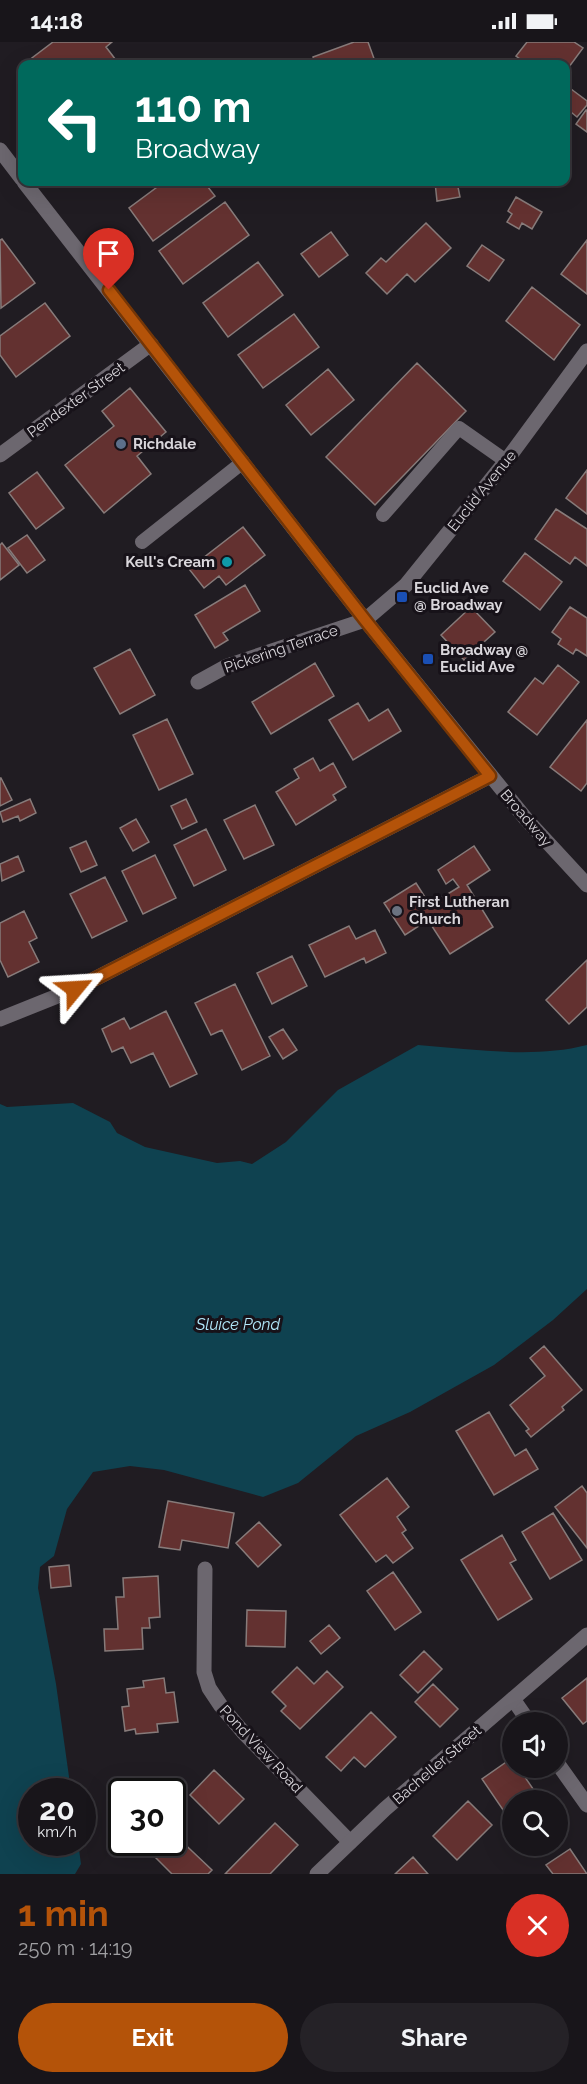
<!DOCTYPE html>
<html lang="en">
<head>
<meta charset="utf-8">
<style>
	body { margin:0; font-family:Raleway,sans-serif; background:#252227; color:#f1f3f6; height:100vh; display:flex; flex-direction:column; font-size:22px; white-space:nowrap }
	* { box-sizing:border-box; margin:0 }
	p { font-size:20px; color:#9f9fa2 }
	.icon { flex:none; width:33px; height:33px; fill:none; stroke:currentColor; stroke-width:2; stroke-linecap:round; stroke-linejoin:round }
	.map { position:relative; height:1832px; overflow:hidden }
	.sheet { display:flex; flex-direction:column; background:#18151a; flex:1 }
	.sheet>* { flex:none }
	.banner { position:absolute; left:18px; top:18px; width:552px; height:126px; border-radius:12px; box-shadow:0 6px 24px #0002,0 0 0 2px #363439; background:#00695c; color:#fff; overflow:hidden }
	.fabs { position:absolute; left:502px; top:1670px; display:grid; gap:12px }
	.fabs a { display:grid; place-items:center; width:66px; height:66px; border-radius:50%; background:#18151a; box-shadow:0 6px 24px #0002,0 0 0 2px #363439; font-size:30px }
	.speed { position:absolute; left:18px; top:1736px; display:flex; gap:12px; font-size:30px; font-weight:700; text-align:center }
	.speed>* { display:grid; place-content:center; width:78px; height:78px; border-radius:50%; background:#18151a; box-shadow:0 6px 24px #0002,0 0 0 2px #363439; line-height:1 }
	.speed small { font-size:15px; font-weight:400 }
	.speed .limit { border:3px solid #111; border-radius:9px; background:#fff; color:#111 }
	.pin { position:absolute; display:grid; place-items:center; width:51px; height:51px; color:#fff; margin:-62px -26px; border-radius:50% 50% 50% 0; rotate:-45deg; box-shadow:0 0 6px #0007 }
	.pin .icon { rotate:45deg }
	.me { position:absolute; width:66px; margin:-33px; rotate:63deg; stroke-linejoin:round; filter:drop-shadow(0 0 4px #0008) }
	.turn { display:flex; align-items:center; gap:21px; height:126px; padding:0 18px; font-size:27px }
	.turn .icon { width:78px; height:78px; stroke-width:2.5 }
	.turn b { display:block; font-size:42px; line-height:51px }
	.round { display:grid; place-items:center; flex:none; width:63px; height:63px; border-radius:32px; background:#252227 }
	.headline { display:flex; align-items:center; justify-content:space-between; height:102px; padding:0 18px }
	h1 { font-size:36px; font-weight:700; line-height:45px; color:#b45309 }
	.action { display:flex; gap:12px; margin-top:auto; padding:12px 18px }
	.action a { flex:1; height:69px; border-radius:36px; background:#b45309; color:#fff; font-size:24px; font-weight:700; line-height:69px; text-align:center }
	.action a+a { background:#252227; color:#f1f3f6 }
	.status { display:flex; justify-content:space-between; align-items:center; height:42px; padding:0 30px; background:#18151a; direction:ltr }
	.status svg { height:16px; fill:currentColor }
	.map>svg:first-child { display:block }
</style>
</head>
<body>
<div class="status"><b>14:18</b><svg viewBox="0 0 49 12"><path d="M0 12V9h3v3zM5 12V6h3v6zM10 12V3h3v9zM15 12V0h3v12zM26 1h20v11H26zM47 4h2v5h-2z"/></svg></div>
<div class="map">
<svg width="587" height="1832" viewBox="0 0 587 1832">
	<rect width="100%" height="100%" fill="#201c22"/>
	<!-- water -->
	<path fill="#0f4250" d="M418 1003C474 1007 532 1017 587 1003V1247L553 1278 494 1323 410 1370 356 1394 298 1441 263 1455 164 1428 130 1424 93 1430 67 1467 54 1514 40 1525 38 1546 56 1642 71 1749H32V1800H78L81 1822 75 1832H0V1062L7 1065 73 1061 110 1080 117 1091 145 1105 217 1121 240 1119 252 1122 286 1100 338 1048Z"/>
	<!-- building -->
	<path fill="#633130" stroke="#877b7a" stroke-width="1.5" d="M53 0H112L106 5 119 22H24Z
		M354 0H368L376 22H315L313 15Z
		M527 0H574L583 6 566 29V22H527L516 14Z
		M567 44 587 59V63L577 75 566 66Z
		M586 68H587V90L576 82Z
		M164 140H204L215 154 153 199 129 166Z
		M435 140H457L460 155 437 159Z
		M516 155 542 170 532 187 522 181 519 187 507 180 512 172 508 169Z
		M225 160 249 193 183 242 159 209Z
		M426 181 451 206 415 240 407 232 387 252 366 231 381 216 386 220Z
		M331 190 348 213 319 235 301 212Z
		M2 197 35 241 1 266 0 198Z
		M587 198V252L561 232Z
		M482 203 504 218 489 239 467 224Z
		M258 220 283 253 228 295 203 261Z
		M532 245 580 283 554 318 506 279Z
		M45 261 70 294 16 335 0 313V294Z
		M294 272 319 305 263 346 238 313Z
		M417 321 466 369 375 463 326 415Z
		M328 327 354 358 311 393 286 363Z
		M130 346 166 390 137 414 151 432 104 471 65 423 114 384 102 369Z
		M587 428V472L566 456Z
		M37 430 64 466 36 487 9 451Z
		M556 467 587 487V524L575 515 570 522 535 497Z
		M243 485 265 513 226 543 219 534 204 546 189 527Z
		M27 493 45 518 27 531 8 506Z
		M2 501 19 523 0 538V503Z
		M525 511 562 540 540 568 503 539Z
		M245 543 260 569 223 591 228 598 215 606 195 573Z
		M471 565 495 590 464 618 441 593Z
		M570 565 587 576V614L576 607 573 612 558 602 561 597 552 590Z
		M130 607 155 653 120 672 94 626Z
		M315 621 334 654 271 692 252 660Z
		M558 623 579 640 537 693 508 670 535 636 543 642Z
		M358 661 369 679 388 667 401 689 353 718 329 678Z
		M167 677 193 732 159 748 133 693Z
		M587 678V741L581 749 550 725Z
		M313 716 320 729 333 721 346 745 333 753 336 758 296 783 276 750 299 736 294 727Z
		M1 736 12 758 0 764V736Z
		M30 757 36 771 20 779 18 774 3 780 0 770Z
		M186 757 197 780 182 787 171 764Z
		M255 763 274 803 244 817 224 778Z
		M136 777 149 800 133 809 120 786Z
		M206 787 226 828 194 844 174 803Z
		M86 799 97 823 81 830 70 806Z
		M474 804 490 828 467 843 493 885 450 912 428 878 405 893 384 861 416 841 430 863 459 845 453 837 446 842 438 828Z
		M155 813 176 856 143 872 122 829Z
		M18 814 24 829 2 839 0 822Z
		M105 835 127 879 92 896 70 852Z
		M24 869 37 896 29 900 39 920 8 935 0 918V881Z
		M349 884 356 897 375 888 386 911 366 921 364 916 325 935 309 903Z
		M292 914 307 944 272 962 257 931Z
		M587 918V965L569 982 546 958Z
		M235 942 270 1014 242 1028 222 988 211 993 195 961Z
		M166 969 197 1032 170 1045 153 1011 131 1021 123 1005 112 1010 102 987 124 976 130 987Z
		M283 987 297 1008 283 1017 269 995Z
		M544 1304 582 1348 562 1365 564 1368 531 1395 526 1389 529 1387 510 1363 545 1334 530 1316Z
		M489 1370 515 1414 526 1407 538 1427 494 1453 456 1389Z
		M387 1436 409 1465 397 1475 406 1488 402 1491 413 1506 393 1521 386 1513 376 1520 340 1473Z
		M582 1444 587 1451V1506L555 1465Z
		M168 1459 234 1471 228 1506 182 1498 180 1508 159 1505Z
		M553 1471 582 1518 550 1537 522 1490Z
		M259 1480 281 1503 258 1525 236 1501Z
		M502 1493 516 1518 510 1521 532 1557 498 1578 461 1518Z
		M69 1523 71 1544 51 1546 49 1525Z
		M393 1530 421 1570 395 1588 367 1549Z
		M158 1534 160 1575 149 1576 150 1586H142L143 1607 105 1609 104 1587H118L116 1555H124L123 1536Z
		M247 1568 286 1569 285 1605 246 1604Z
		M329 1583 340 1596 321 1612 310 1599Z
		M424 1609 442 1627 418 1651 400 1633Z
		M297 1625 314 1642 327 1629 343 1645 300 1687 281 1669 286 1664 272 1650Z
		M164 1636 166 1651 174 1650 178 1680 157 1682 158 1690 136 1692 135 1687 125 1689 122 1665 129 1664 127 1647 144 1645 143 1639Z
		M587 1636V1679L583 1682 562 1656Z
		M433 1642 458 1667 440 1685 415 1660Z
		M371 1670 396 1695 365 1725 354 1715 341 1729 326 1715Z
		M512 1716 513 1725H518L540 1757 513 1758V1775L510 1778 482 1737Z
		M214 1728 244 1757 219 1782 190 1753Z
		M468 1759 492 1783 457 1818 433 1794Z
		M275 1781 298 1803 270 1832H225Z
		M174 1792 212 1828 208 1832H172L153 1813 166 1800H172Z
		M570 1807 587 1832H553L546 1823Z
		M413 1815 428 1832H395Z"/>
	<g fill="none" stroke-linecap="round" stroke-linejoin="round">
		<!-- service -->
		<path stroke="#6c676f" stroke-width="14" d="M383 473 459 386 506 419
			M142 500 243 420"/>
		<!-- minor -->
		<path stroke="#6c676f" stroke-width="15" d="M0 413 151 302
			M198 640 227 624 365 578
			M0 977 75 947 490 734
			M205 1527 204 1630 209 1646 221 1664 243 1690 350 1800
			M513 1657 529 1680
			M558 1722 587 1763"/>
		<!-- tertiary -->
		<path stroke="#6c676f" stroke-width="15" d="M365 578 406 543 506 419 587 309
			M317 1832 385 1767 587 1593"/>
		<!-- secondary -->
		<path stroke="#6c676f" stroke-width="15" d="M0 108 22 137
			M24 140 365 578 526 777 587 843"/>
	</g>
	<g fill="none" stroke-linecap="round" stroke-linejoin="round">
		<!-- route casing -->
		<g stroke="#753606" stroke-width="15">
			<path id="route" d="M75 947 490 734 365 578 109 248"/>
		</g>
		<!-- route -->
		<use href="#route" stroke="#b45309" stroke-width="10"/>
	</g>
	<!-- markers -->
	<circle fill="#5c6f8a" stroke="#171219" stroke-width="2" cx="121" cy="402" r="6"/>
	<circle fill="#0f9aa8" stroke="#171219" stroke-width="2" cx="227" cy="520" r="6"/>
	<g fill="#1a4fb4" stroke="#171219" stroke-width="2">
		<rect x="396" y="549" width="12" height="12" rx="3"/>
		<rect x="422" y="611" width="12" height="12" rx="3"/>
	</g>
	<circle fill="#6b7280" stroke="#171219" stroke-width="2" cx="397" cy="869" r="6"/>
	<g text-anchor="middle" stroke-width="6" stroke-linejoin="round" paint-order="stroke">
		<!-- street labels -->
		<g font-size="15" fill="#d9d6db" stroke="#171219">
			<text transform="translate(76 358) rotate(-36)" y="5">Pendexter Street</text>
			<text transform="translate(482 449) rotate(-51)" y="5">Euclid Avenue</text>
			<text transform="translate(281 607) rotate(-19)" y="5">Pickering Terrace</text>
			<text transform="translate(526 776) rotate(49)" y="5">Broadway</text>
			<text transform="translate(261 1707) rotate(47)" y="5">Pond View Road</text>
			<text transform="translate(437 1723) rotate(-41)" y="5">Bacheller Street</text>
		</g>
		<!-- poi labels -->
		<g font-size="15" font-weight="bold" fill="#d9d6db" stroke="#171219" text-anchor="start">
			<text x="133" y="407">Richdale</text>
			<text x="215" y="525" text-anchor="end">Kell's Cream</text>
			<text x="414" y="551">Euclid Ave<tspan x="414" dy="17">@ Broadway</tspan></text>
			<text x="440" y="613">Broadway @<tspan x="440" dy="17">Euclid Ave</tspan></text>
			<text x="409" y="865">First Lutheran<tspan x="409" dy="17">Church</tspan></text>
		</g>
		<!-- water labels -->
		<g font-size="16" font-style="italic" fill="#b3e9fc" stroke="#171219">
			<text x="238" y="1288">Sluice Pond</text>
		</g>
	</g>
</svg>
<div class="fabs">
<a><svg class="icon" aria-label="sound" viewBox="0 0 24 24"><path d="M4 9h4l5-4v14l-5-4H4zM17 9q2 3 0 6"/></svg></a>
<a><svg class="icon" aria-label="search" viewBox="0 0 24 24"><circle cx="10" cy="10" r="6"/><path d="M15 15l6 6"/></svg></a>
</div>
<div class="speed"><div>20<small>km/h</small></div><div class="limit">30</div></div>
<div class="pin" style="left:109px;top:248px;background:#d93025"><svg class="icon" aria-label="arrive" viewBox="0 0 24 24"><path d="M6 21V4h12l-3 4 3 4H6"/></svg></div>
<svg class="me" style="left:75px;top:947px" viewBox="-20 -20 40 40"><path d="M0-17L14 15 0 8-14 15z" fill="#b45309" stroke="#fff" stroke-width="4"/></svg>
<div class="banner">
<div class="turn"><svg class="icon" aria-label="left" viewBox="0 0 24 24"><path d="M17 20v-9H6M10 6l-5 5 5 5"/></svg><div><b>110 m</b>Broadway</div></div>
</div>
</div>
<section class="sheet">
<div class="headline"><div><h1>1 min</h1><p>250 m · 14:19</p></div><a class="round" style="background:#d93025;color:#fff"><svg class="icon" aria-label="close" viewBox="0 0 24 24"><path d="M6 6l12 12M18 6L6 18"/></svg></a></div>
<div class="action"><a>Exit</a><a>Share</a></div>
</section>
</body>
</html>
